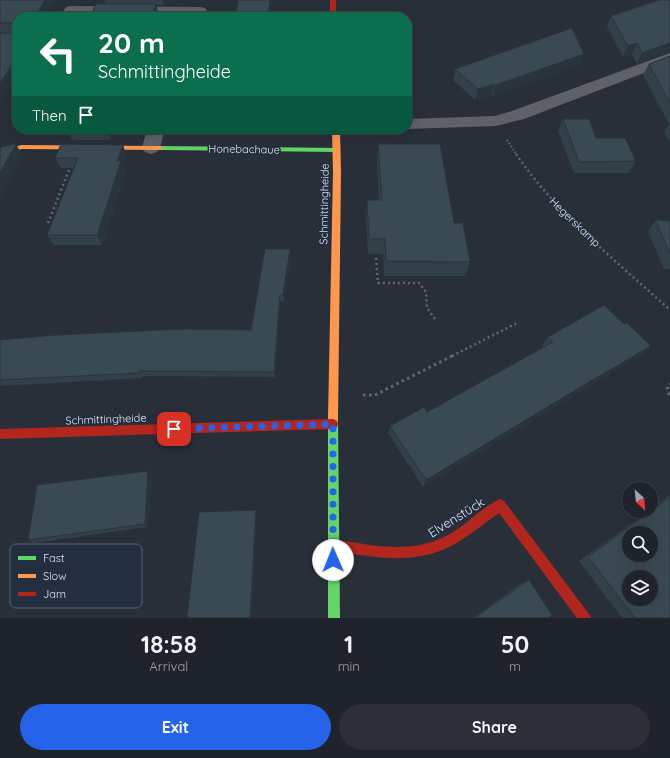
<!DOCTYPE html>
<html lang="en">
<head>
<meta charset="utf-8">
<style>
	body { margin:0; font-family:Quicksand,sans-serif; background:#2c2f37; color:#f1f3f6; height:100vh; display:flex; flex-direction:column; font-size:15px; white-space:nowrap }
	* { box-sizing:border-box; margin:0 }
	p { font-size:13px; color:#a1a4a9 }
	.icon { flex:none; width:22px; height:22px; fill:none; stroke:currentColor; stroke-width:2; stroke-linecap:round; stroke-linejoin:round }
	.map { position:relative; height:618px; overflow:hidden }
	.side { display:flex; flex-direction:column; background:#1f232b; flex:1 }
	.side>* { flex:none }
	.guide { position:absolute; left:12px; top:12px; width:400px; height:122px; border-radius:16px; box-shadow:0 4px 16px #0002,0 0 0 1px #3c4047; background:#0b6e4f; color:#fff; overflow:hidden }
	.needle { width:26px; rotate:154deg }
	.tools { position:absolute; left:622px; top:482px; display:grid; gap:8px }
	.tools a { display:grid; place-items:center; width:36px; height:36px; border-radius:50%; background:#1f232b; box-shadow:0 4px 16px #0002,0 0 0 1px #3c4047; font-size:20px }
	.pin { position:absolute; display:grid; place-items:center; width:34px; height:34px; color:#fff; margin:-17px; border-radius:8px; box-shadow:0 2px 6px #0006 }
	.me { position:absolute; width:44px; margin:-22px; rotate:359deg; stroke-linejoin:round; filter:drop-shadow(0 0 3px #0008) }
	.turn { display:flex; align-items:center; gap:14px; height:84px; padding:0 20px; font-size:18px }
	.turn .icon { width:52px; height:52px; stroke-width:2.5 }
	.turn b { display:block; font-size:28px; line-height:34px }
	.then { display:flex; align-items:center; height:38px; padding:0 20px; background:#0003; gap:8px; font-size:15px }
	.eta { display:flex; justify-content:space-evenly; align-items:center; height:68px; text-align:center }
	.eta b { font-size:24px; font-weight:700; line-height:28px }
	.primary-button { display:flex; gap:8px; margin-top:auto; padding:8px 20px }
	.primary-button a { flex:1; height:46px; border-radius:24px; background:#2563eb; color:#fff; font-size:16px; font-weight:700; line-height:46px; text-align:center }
	.primary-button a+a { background:#2c2f37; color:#f1f3f6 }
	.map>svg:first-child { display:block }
</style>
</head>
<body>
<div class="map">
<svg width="670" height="618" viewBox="0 0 670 618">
	<rect width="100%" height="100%" fill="#292f39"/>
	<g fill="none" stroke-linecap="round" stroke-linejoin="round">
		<!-- path-far2 -->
		<path stroke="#63666e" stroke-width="2" stroke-dasharray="1.5 2" stroke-linecap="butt" d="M507 140 517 155"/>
		<!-- path-far1 -->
		<path stroke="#63666e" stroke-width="2.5" stroke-dasharray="2 3" stroke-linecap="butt" d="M516 154C557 214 616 261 670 310
			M48 223 69 170
			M376 258 378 283H419L426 292 427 308 435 319
			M452 356 517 323"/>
		<!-- path -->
		<path stroke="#63666e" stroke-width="3" stroke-dasharray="2.5 3.5" stroke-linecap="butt" d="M363 395H375L454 355
			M669 395 667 386 670 384"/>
		<!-- street -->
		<path fill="#5f6169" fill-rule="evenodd" d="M71 6 200 7 205 8 207 11 205 14 200 15 76 14 74 17H60L66 7Z
			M670 53V63L524 119 495 126 407 129H405H407V119L495 116 512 111Z
			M147 129H165L160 148 157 152 151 154 145 152 142 148Z"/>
		<!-- fast -->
		<path fill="#63d668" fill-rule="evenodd" d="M157 146 337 148 341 150 337 152 160 150 156 148Z
			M333 413 337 415 338 418 340 618H328V418L329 415Z"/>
		<!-- slow -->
		<path fill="#ff974d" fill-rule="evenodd" d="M332 129H340L341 172 338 418 337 421 333 423 329 421 328 418 333 172Z
			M22 145 160 146 164 148 160 150 22 149 0 154V150Z"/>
		<!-- jam -->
		<path fill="#b3261e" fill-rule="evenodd" d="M330 0H336V17H330Z
			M333 419 337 421 338 424 337 427 333 429 0 439V429Z
			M500 499 504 501 589 614 591 618H577L499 513C484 523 470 536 453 545 414 566 375 557 333 551L329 549 327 545 329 541 333 539C376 546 415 556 455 531 470 521 484 506 500 499Z"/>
	</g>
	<!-- wall -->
	<path fill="#324049" d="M0 0H55L46 17H17L0 105Z
		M104 0H165L163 5H156L159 16 106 4Z
		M670 0V52L637 64 632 54 623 57 607 26 611 16Z
		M670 56V143L664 132 669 124 643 75 649 64Z
		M580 65 493 96 492 95 475 100 453 80 455 69Z
		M563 119 596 138 636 161 629 173H574L558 131Z
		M67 129H115L111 140H72Z
		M378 144 454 223 470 262 465 276H384L383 254H368L366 216 367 200H379L377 160Z
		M127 156 123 166 126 172 102 245H54L47 235 74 168H61L55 158Z
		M655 220 670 221V269H664L648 232Z
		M290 249 291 255 284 301H280L275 377 143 376 142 378 0 386V340L251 330Z
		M548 337 642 355 582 390 423 487 388 433 390 426 427 412 543 347 542 346Z
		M148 471 152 475 148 527 33 543 28 540Z
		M670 495V617L669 618H622L579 561 649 511H651V509Z
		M529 580 548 618H472L522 583Z"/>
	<!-- shaded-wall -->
	<path fill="#29343c" d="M45 0H55L46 17H35Z
		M162 0H165L163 5Z
		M270 0H273L270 17H268Z
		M156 4 159 17H151Z
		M637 43 632 54 623 57 628 46Z
		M670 43V52L637 64 642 53Z
		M17 47V76L0 105V84L12 56Z
		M584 54 580 65 493 96 496 85Z
		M495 84 492 95 475 100 478 89Z
		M106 129H115L111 140Z
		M16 144 22 155 0 198V173Z
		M123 145 127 156 123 166 126 172 102 245 97 235 117 161Z
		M290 249 291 255 284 301 283 295Z
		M280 295V301L275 377 274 372Z
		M651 346 642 355 582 390 423 487 426 480 589 382Z
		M148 471 152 475 148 527 145 524Z
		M256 510 257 513 252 618H250Z"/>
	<!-- building -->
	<path fill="#3a4a55" stroke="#29343c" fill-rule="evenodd" d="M0 0H45L35 17H17V47L12 56H17L0 84V33H13V23H0Z
		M238 0H270L268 17H235Z
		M659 0H670V43L642 53 637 43 628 46 611 16Z
		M96 4H156L151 17H90Z
		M572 28 584 54 496 85 495 84 478 89 455 69Z
		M670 56V103L649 64Z
		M563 119H589L596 138H625L636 161 579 162Z
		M16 144 0 173V147Z
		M61 144 123 145 117 161H121L97 235H47L78 158H55Z
		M378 144H440L454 223H463L470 262 386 261 385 239H369L367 200H382Z
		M655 220 670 221V253Z
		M265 249H290L283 295H280L274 372 139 371V373L0 380V340L57 335 184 329 251 330Z
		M604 305 624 324 627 323 651 346 589 382 426 480 390 426 424 407 427 412 553 342 548 337Z
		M148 471 145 524 28 540 37 485Z
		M670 497V617L669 618H635L588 557ZM629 533H651V555H629ZM629 577H651V599H629Z
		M256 510 250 618H187L199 512Z
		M529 580 552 615 548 618H474Z"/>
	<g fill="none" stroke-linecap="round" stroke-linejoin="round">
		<!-- route -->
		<path stroke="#2563eb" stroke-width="7" stroke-dasharray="0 12.6" d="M174 429 333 424V560"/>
	</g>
	<g text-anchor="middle" stroke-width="3.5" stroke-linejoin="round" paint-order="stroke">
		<!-- street labels -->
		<g font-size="11" fill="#dee6f1" stroke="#232e3f">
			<text transform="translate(244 149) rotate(1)" y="4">Honebachaue</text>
			<text transform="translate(324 204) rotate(-89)" y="4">Schmittingheide</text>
			<text transform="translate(575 222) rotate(44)" y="4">Hegerskamp</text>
			<text transform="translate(106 419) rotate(-2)" y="4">Schmittingheide</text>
		</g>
		<!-- near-street labels -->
		<g font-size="13" fill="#dee6f1" stroke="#232e3f">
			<text transform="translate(456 517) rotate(-32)" y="5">Elvenstück</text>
		</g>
	</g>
	<!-- legend -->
	<rect x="10" y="544" width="132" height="64" rx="6" fill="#232e3f" stroke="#5b6574" stroke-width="1"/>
	<rect x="18" y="556" width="18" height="4" fill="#63d668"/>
	<rect x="18" y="574" width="18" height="4" fill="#ff974d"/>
	<rect x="18" y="592" width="18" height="4" fill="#b3261e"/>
	<g font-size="11" fill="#dee6f1">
		<text x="43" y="562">Fast</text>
		<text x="43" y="580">Slow</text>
		<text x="43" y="598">Jam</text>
	</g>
</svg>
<div class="tools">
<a><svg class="needle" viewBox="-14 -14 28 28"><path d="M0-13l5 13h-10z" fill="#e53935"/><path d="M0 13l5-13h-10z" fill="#a1a4a9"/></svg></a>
<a><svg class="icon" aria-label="search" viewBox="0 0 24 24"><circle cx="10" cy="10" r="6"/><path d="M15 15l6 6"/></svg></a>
<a><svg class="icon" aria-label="layers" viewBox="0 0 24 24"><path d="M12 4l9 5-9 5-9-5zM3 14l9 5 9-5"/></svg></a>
</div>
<div class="pin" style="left:174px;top:429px;background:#d93025"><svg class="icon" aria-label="arrive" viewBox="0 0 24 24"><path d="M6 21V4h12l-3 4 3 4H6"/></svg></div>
<svg class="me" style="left:333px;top:560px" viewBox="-20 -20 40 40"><circle r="19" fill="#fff"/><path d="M0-13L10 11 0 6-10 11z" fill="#2563eb"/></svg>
<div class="guide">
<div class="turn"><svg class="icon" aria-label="left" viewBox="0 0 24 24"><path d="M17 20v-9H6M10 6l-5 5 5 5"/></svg><div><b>20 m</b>Schmittingheide</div></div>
<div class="then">Then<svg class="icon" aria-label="arrive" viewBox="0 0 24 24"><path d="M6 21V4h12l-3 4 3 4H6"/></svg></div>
</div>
</div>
<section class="side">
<div class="eta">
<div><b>18:58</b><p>Arrival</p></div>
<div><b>1</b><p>min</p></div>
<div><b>50</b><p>m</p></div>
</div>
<div class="primary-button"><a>Exit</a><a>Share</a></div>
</section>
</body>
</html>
